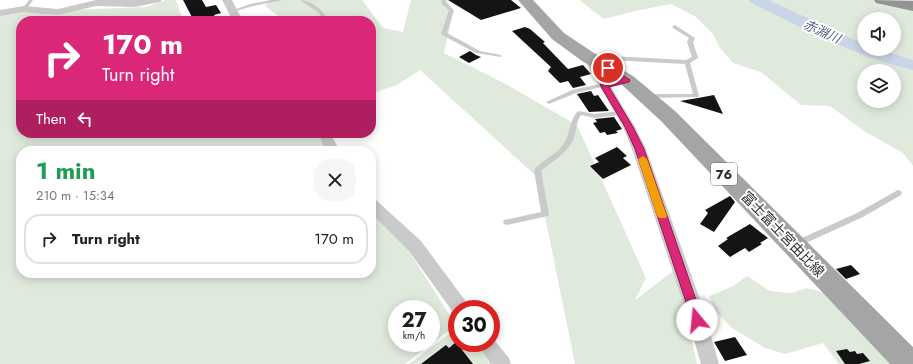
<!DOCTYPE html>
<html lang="en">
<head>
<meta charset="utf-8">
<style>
	body { margin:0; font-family:Jost,"Noto Sans JP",sans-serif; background:#f6f6f6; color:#202124; height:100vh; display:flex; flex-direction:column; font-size:15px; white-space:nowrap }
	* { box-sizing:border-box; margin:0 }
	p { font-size:13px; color:#757577 }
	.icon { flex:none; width:22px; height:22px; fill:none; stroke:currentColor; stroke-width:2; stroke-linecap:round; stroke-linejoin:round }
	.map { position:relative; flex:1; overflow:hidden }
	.side { position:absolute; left:16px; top:146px; width:360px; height:132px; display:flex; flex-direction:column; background:#fff; border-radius:16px; box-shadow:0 2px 10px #0003 }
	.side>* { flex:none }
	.banner { position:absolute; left:16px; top:16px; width:360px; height:122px; border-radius:16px; box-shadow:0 2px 10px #0003; background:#db2777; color:#fff; overflow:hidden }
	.controls { position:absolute; left:857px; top:12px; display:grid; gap:8px }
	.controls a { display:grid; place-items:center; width:44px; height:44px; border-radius:50%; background:#fff; box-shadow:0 2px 10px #0003; font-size:20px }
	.speed { position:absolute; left:388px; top:300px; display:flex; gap:8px; font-size:20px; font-weight:700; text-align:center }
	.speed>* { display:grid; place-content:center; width:52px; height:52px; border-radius:50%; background:#fff; box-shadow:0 2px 10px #0003; line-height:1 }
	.speed small { font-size:10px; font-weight:400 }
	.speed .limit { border:6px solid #d22; background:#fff; color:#111 }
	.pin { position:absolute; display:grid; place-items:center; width:34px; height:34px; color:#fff; margin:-17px; border:2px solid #fff; border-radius:50%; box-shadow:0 1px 4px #0007 }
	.me { position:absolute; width:44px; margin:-22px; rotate:343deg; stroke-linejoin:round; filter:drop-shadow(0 0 3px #0008) }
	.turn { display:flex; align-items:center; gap:14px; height:84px; padding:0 20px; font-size:18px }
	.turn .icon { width:52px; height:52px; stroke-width:2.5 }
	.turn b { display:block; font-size:28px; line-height:34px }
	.then { display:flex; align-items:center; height:38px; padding:0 20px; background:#0003; gap:8px; font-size:15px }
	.round { display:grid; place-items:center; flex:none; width:42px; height:42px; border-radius:16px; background:#f6f6f6 }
	.head { display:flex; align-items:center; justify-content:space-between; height:68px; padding:0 20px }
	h1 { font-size:24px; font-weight:700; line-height:30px; color:#1e9e55 }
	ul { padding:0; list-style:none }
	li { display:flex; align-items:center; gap:12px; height:50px; margin:0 8px 6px; padding:0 12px; border:2px solid #e0e0e0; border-radius:16px }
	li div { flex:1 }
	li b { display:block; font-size:15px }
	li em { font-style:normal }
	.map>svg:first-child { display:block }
</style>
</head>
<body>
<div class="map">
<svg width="913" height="364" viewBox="0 0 913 364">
	<rect width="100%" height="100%" fill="#fff"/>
	<!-- green -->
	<path fill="#e0eadc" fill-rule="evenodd" d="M166 0H176L183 21H21V133H323L333 151H21V273H371V204L393 226 456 325 405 364H0V15L13 12 146 7ZM397 309H431V343H397Z
		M272 0H362L383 28 403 32 411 0H447L453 12 444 53 502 82 577 125 646 278 635 300 676 269 697 364H575L537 177 420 70 397 85 374 93 371 91V21H285L265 6Z
		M579 0H913V166L903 153 864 131 830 106 801 105 761 72 733 63 720 48 713 34 696 17 671 4 635 11 604 19ZM864 19H894V49H864ZM864 71H894V101H864Z
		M747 276 770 291 791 293 807 288 832 295 896 364H839L823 343 785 354 765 348 732 328 715 310 709 296 733 286Z
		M457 328V343H478L492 364H409Z"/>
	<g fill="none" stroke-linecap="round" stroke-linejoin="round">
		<!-- river -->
		<path fill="#cad5e8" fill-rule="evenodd" d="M749 0H768L864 44V49H877L913 60V70C855 56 804 29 751 3Z"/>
	</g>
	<!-- building -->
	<path fill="#141414" d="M183 0H202L206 7 216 5 221 13 214 15 215 17 201 21H194Z
		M448 0H511L521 8 481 20Z
		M525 27 530 29 545 42 543 43 568 69 583 65 591 74 580 77 586 85 573 88 568 81 560 83 548 71 551 67 512 31Z
		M470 51 476 55 481 57 469 63 459 57Z
		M591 91 594 96 598 95 609 111 589 112 577 94Z
		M714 95 723 114 680 101 698 98Z
		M614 117 622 129 616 131 618 133 607 135 605 132 600 133 593 123 597 122 595 119Z
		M617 147 627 156 623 158 631 165 603 179 590 166 599 162 595 158Z
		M730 196 735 202 714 232 700 224 708 213 705 210Z
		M750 224 768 238 760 243 762 244 749 252 745 248 730 257 718 246 728 239 726 238Z
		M851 265 860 274 846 279 836 269Z
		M735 337 747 355 725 361 714 342Z
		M456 342 473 364H421L446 345 449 348Z
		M847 349 850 352 855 351 857 354 863 353 870 361 859 364H845L836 351Z"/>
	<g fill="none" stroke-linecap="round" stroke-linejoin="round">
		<!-- service -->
		<path fill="#cacaca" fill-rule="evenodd" d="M29 0H33L26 10H22V9Z
			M271 0H281L279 1 253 6 233 12 231 11 250 4Z
			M300 0C310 0 322 9 327 18H333L342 16 344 17 335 21 323 20 319 13Z
			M442 0H446V3L454 10 447 33 480 51 501 55V57L476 53 442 35 441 34 449 10 442 4Z
			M675 25 695 38 693 42 698 58 690 63 699 96 698 97 647 98 644 96 647 94H693L685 64 611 60 597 64 594 62 611 56 686 60 692 57 687 42 689 38 673 28 672 27Z
			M604 83 607 85 606 86 576 93 549 104 546 102 572 90Z
			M579 111 594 114 621 111 624 113 621 115 594 118 581 115C575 123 577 132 573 140 566 155 552 161 541 171L549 214 548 216 507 225 504 224 503 222 504 220 541 212 534 170C541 160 555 156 562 146 571 135 568 123 577 112Z
			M898 190 901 191 902 193 901 195 863 217 799 246 796 247 793 246 792 244 793 242 857 213Z"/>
		<!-- minor -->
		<path fill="#cacaca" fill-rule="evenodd" d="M96 0H162L160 2 135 7 96 6 58 15 24 12 0 16V10L24 6 58 9Z
			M222 0H232L243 21H233Z
			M588 54 593 57 635 127 646 149 702 305 719 364H701L684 305 632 149 623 127 583 57Z
			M318 133H330L340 151H326Z
			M371 198 376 200 421 241 467 303 470 309H457V315H455L409 251 371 213Z
			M491 336 509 358 511 364H491L477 343H491Z"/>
		<!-- primary -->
		<path fill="#a5a5a5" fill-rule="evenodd" d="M518 0H533L564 33 594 53 633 76 675 111 913 347V364H890L661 121 621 84 582 61 552 39Z"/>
		<!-- motorway -->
		<path fill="#949494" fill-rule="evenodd" d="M874 0 913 1V11L876 3Z"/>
	</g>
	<!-- route -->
	<path fill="#db2777" stroke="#8e194d" d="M608 66 630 80 629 82 609 87 633 127 644 149 703 320 701 323 697 325 693 323 635 149 625 127 600 85 601 84 620 80 605 70 604 68Z"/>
	<!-- slow -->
	<path fill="#f59e0b" d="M643 156 647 159 667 216 666 218H659L657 216 638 159Z"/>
	<g text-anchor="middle" stroke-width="4" stroke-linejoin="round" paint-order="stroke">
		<!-- far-water labels -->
		<g font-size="13" font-style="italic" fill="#435d88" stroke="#fff">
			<text transform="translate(822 31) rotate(24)" y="5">赤淵川</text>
		</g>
		<!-- shield labels -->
		<rect fill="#fff" stroke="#6c6c6c" stroke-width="1" x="711" y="163" width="26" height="22" rx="3"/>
		<g font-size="13" font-weight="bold" fill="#2d2d2d">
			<text x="724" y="179">76</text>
		</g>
		<!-- street labels -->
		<g font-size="14" fill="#2d2d2d" stroke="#fff">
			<text transform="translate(783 234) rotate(46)" y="5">富士富士宮由比線</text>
		</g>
	</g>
</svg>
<div class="controls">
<a><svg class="icon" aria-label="sound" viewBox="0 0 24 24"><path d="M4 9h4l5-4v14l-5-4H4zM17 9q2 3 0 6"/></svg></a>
<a><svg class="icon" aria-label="layers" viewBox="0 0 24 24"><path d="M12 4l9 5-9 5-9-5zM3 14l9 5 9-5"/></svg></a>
</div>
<div class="speed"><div>27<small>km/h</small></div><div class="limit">30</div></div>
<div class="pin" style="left:608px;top:68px;background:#d93025"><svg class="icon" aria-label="arrive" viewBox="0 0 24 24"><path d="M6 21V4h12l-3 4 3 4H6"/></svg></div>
<svg class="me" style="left:697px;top:320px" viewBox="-20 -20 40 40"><circle r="19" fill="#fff"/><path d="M0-13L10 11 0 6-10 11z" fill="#db2777"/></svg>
<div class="banner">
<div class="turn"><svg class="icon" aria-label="right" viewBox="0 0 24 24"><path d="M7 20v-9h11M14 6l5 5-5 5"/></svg><div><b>170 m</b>Turn right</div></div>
<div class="then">Then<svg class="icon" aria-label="left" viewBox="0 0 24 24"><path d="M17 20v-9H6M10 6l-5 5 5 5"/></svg></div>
</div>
<section class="side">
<div class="head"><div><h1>1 min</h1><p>210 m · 15:34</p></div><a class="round"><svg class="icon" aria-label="close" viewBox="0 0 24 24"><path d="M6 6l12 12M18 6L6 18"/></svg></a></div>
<ul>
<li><svg class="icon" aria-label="right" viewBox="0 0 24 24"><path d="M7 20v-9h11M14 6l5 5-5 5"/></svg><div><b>Turn right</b></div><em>170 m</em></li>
</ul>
</section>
</div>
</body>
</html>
